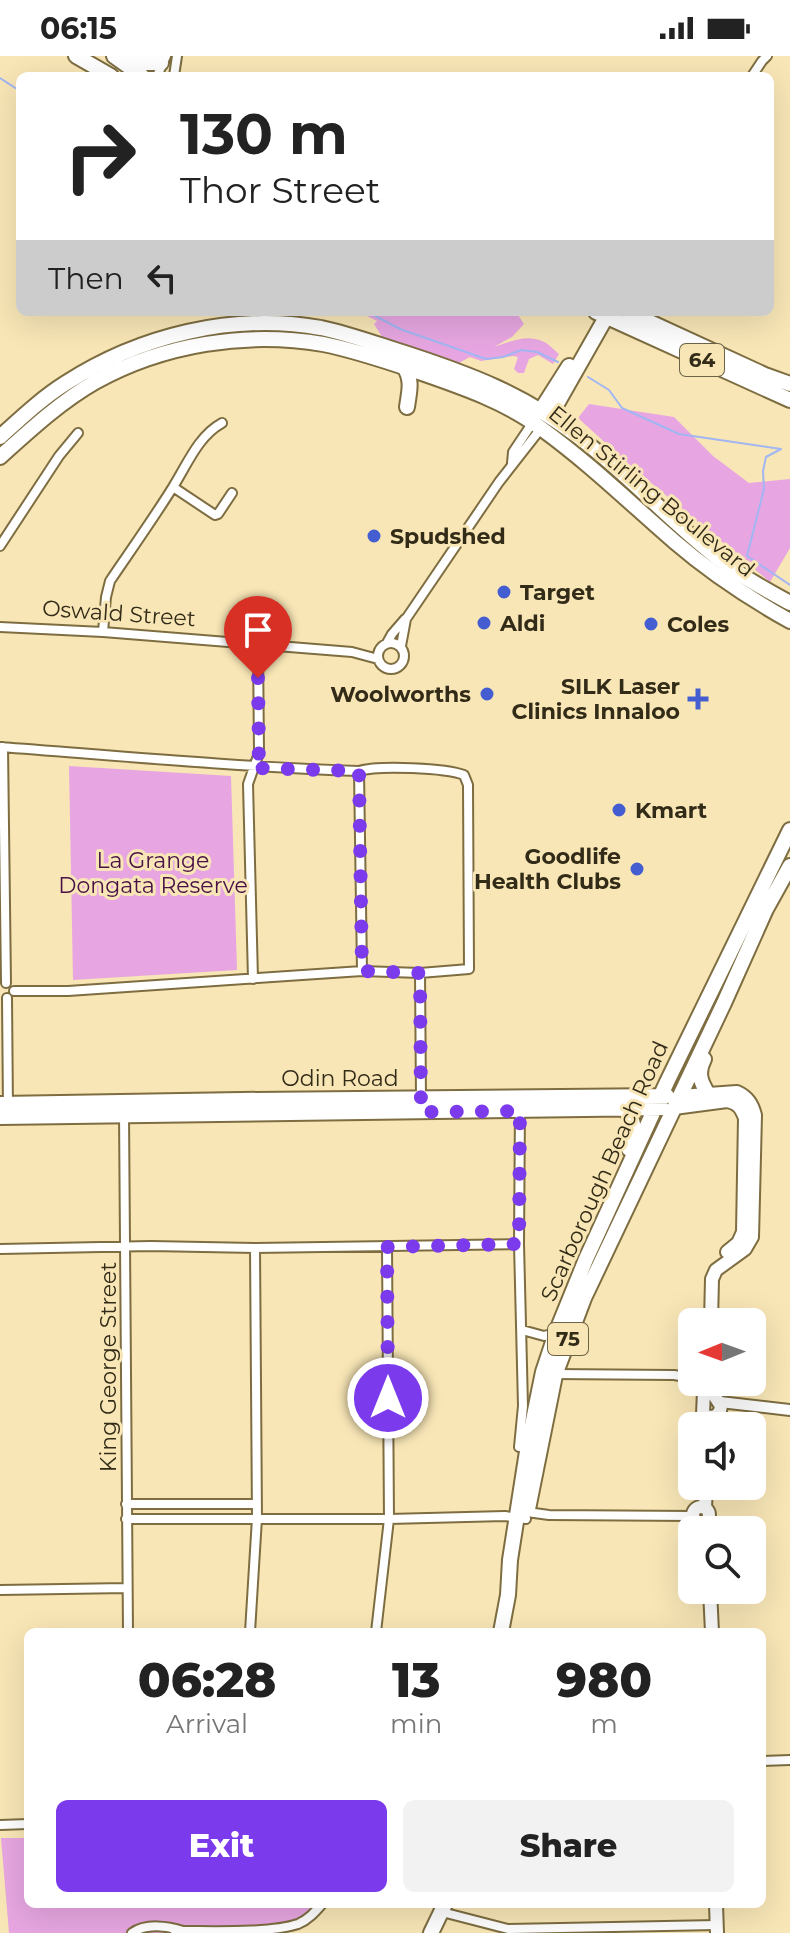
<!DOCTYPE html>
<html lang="en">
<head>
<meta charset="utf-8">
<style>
	body { margin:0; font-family:Montserrat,sans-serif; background:#f2f2f2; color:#222; height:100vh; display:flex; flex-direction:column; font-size:30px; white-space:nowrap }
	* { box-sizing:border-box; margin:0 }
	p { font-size:26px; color:#767676 }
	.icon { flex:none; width:44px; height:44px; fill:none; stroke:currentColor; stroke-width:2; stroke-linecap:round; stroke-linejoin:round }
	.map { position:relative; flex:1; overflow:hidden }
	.sheet { position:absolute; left:24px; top:1572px; width:742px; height:280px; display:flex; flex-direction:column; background:#fff; border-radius:12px; box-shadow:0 8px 32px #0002 }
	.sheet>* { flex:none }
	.guide { position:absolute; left:16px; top:16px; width:758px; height:244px; border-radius:12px; box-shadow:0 8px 32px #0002; background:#fff; color:#222; overflow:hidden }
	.needle { width:52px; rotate:269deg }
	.fabs { position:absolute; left:678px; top:1252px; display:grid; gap:16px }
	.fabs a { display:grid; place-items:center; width:88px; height:88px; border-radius:12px; background:#fff; box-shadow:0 8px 32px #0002; font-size:40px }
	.pin { position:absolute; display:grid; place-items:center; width:68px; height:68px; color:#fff; margin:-82px -34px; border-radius:50% 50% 50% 0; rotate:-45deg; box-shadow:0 0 8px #0007 }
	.pin .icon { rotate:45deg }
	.me { position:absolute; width:88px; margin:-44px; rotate:0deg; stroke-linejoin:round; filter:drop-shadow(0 0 6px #0008) }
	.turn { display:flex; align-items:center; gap:28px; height:168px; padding:0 32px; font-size:36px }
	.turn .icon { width:104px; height:104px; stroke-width:2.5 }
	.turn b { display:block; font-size:56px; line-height:68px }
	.then { display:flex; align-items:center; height:76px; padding:0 32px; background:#0003; gap:16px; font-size:30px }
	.eta { display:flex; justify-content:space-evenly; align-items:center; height:136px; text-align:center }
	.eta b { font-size:48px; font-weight:800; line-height:56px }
	.primary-button { display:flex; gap:16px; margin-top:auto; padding:16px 32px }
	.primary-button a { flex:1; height:92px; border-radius:12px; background:#7c3aed; color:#fff; font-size:32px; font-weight:800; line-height:92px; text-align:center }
	.primary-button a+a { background:#f2f2f2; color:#222 }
	.status { display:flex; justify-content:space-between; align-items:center; height:56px; padding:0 40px; background:#fff; direction:ltr }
	.status svg { height:22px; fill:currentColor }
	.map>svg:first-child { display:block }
</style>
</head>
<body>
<div class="status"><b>06:15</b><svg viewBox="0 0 49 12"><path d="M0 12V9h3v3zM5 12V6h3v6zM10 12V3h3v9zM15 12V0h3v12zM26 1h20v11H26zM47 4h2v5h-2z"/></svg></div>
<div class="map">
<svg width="790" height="1877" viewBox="0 0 790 1877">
	<rect width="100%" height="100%" fill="#f8e6b6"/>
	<!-- green -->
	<path fill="#e7a6e1" d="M359 256H516L524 268 512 281 494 291C509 286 526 278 542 285 548 287 554 294 559 298L553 308 538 299 529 303 524 317H518L514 313 518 301 513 300 481 305 470 301 457 308 384 284 374 268 377 265Z
		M589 348 674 361 713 400 749 427 790 423V492L770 526 632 411 578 362Z
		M69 710 231 720 237 914 73 924Z
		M1 1782H28V1848H317L306 1861 268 1877H9Z"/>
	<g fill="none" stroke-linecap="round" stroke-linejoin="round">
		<!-- stream -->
		<path stroke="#a1b6f2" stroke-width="2" d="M0 22 20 35
			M368 256 400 273 486 303 503 301 521 294 537 296 558 306
			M588 321 609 334 622 352 679 378 781 393 766 401 763 415 764 433 747 500 790 529"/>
		<!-- minor casing -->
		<g stroke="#7d6d41" stroke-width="12">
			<path id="minor" d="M157 20 166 0
				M174 20 177 0
				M752 20 762 5 767 0
				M512 407 513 396 535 363
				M173 431 215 459 218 458 232 437
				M0 490 59 400 78 377
				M0 571 103 576 352 596 378 603
				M103 576 106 541 110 525C131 494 153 463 173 431 187 409 198 380 222 367
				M387 587 392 578 405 563
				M378 600a13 13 0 1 1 26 0a13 13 0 1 1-26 0Z
				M401 590 406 563 499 426 542 371
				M0 691C120 700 239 711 359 715 378 709 446 712 464 719L468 729 469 913 420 917 362 915 68 935H14
				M3 691 6 927
				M359 715 362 915
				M420 917 421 1043
				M253 923 248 728 259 697 258 590
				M7 942 8 1052
				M124 1057 128 1576
				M0 1193 151 1190 255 1192 519 1188
				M522 1274 544 1280 556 1277
				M553 1318 674 1319 692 1322
				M519 1391 523 1350 519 1188 520 1050
				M126 1448H257
				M527 1456 549 1459 693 1460
				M126 1463H389L505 1460 526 1463
				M0 1534 127 1532
				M250 1576 257 1462 255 1192
				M376 1576 389 1463 387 1191
				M762 1705 790 1704
				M0 1769 28 1768
				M442 1856 508 1873 717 1869
				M132 1877C146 1867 168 1870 183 1875
				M175 1877 184 1875C214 1875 271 1877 298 1868 308 1864 315 1856 322 1848"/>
		</g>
		<!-- tertiary casing -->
		<g stroke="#7d6d41" stroke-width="14">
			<path id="tertiary" d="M720 1346 790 1354"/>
		</g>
		<!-- secondary casing -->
		<g stroke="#7d6d41" stroke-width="16">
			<path id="secondary" d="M680 1040 737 1036C748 1041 752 1048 755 1059L752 1181 745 1193 716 1214 712 1223 711 1266
				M674 1052 727 1045C738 1047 741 1052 745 1062L743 1176 738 1187 727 1196
				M692 1313V1323
				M697 1326 704 1335 703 1358C712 1364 720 1360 721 1350L712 1336 710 1326
				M693 1459a8 8 0 1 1 16 0a8 8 0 1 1-16 0Z
				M705 1452 706 1430
				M710 1534 712 1576
				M716 1848 717 1877"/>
		</g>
		<!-- primary casing -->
		<g stroke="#7d6d41" stroke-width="18">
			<path id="primary" d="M76 0 111 20
				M114 0 142 20
				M124 0 141 7H161
				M596 256 790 344
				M628 256 765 319 790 328
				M404 311C413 324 409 336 407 351
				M541 354 569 310
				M550 360 609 256
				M0 381C21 362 42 342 66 327 139 280 233 256 321 272 350 278 379 289 408 298 472 319 522 338 576 379 628 417 671 467 723 506 743 522 767 534 790 547
				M0 401C29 375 60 346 95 326 163 288 247 275 323 288 354 294 386 305 416 315 459 330 505 345 542 373 589 407 631 448 675 486 711 517 749 542 790 565
				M704 1003C697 1017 700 1025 708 1038
				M0 1048 241 1044 667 1040
				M624 1053C637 1066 635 1077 629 1093
				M0 1061 662 1052
				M528 1453 555 1319 584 1242 724 947 766 853 790 810
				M501 1576 508 1539 510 1504 528 1389 543 1316 556 1277 586 1203 667 1026 790 774
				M431 1877 445 1848"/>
		</g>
		<!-- minor -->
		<use href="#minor" stroke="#fff" stroke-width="8"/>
		<!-- tertiary -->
		<use href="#tertiary" stroke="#fff" stroke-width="10"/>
		<!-- secondary -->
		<use href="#secondary" stroke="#fff" stroke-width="12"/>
		<!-- primary -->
		<use href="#primary" stroke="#fff" stroke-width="14"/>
	</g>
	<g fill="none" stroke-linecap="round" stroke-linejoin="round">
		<!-- route -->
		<path stroke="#7c3aed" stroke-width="14" stroke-dasharray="0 25.2" d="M258 622 259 697 253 712 359 715 362 915 420 917 421 1056 520 1055 519 1188 387 1191 388 1342"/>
	</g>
	<!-- markers -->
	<g fill="#445ed1" stroke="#f8e6b6" stroke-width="3">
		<circle cx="374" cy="480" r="8"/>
		<circle cx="504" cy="536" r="8"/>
		<circle cx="484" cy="567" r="8"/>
		<circle cx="651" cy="568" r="8"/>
		<circle cx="487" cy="638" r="8"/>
		<path d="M694 631h8v8h8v8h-8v8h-8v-8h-8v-8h8z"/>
		<circle cx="619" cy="754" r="8"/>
		<circle cx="637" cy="813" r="8"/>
	</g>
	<g text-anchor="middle" stroke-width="6" stroke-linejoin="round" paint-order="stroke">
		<!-- shield labels -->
		<g fill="#f8e6b6" stroke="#6d6347" stroke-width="2">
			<rect x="680" y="288" width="44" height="32" rx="6"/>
			<rect x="548" y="1267" width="40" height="32" rx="6"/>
		</g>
		<g font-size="20" font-weight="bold" fill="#322b18">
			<text x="702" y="311">64</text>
			<text x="568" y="1290">75</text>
		</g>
		<!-- street labels -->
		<g font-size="22" fill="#322b18" stroke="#f8e6b6">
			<text transform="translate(652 435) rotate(39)" y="8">Ellen Stirling Boulevard</text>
			<text transform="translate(119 557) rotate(4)" y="8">Oswald Street</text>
			<text x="340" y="1030">Odin Road</text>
			<text transform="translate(604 1115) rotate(-66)" y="8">Scarborough Beach Road</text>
			<text transform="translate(108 1311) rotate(-90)" y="8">King George Street</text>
		</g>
		<!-- poi labels -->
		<g font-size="22" font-weight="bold" fill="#322b18" stroke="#f8e6b6" text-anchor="start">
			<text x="390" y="488">Spudshed</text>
			<text x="520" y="544">Target</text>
			<text x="500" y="575">Aldi</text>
			<text x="667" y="576">Coles</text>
			<text x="680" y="638" text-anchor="end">SILK Laser<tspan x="680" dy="25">Clinics Innaloo</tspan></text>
			<text x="471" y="646" text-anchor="end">Woolworths</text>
			<text x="635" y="762">Kmart</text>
			<text x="621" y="808" text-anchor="end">Goodlife<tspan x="621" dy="25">Health Clubs</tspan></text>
		</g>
		<!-- park labels -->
		<g font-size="22" fill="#481146" stroke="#f8e6b6">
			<text x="153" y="812">La Grange<tspan x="153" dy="25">Dongata Reserve</tspan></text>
		</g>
	</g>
</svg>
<div class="fabs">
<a><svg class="needle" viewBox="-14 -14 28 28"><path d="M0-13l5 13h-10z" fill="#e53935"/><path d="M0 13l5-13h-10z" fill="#767676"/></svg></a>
<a><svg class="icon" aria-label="sound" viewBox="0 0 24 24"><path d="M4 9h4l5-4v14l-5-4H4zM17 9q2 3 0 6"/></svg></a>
<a><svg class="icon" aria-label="search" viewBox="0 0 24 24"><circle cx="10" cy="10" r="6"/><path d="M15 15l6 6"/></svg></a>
</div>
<div class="pin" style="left:258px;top:622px;background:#d93025"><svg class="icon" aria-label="arrive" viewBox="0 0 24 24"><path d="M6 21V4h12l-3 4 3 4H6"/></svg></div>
<svg class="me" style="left:388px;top:1342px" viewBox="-20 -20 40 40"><circle r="17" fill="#7c3aed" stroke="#fff" stroke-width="3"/><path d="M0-11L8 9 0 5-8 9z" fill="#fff"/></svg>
<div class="guide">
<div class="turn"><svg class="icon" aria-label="right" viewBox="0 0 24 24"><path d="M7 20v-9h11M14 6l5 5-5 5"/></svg><div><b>130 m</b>Thor Street</div></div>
<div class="then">Then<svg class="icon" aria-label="left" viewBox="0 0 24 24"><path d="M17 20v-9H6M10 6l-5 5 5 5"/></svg></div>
</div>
<section class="sheet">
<div class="eta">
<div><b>06:28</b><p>Arrival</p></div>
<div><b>13</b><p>min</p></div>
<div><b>980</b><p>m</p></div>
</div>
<div class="primary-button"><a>Exit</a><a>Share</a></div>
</section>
</div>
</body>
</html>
